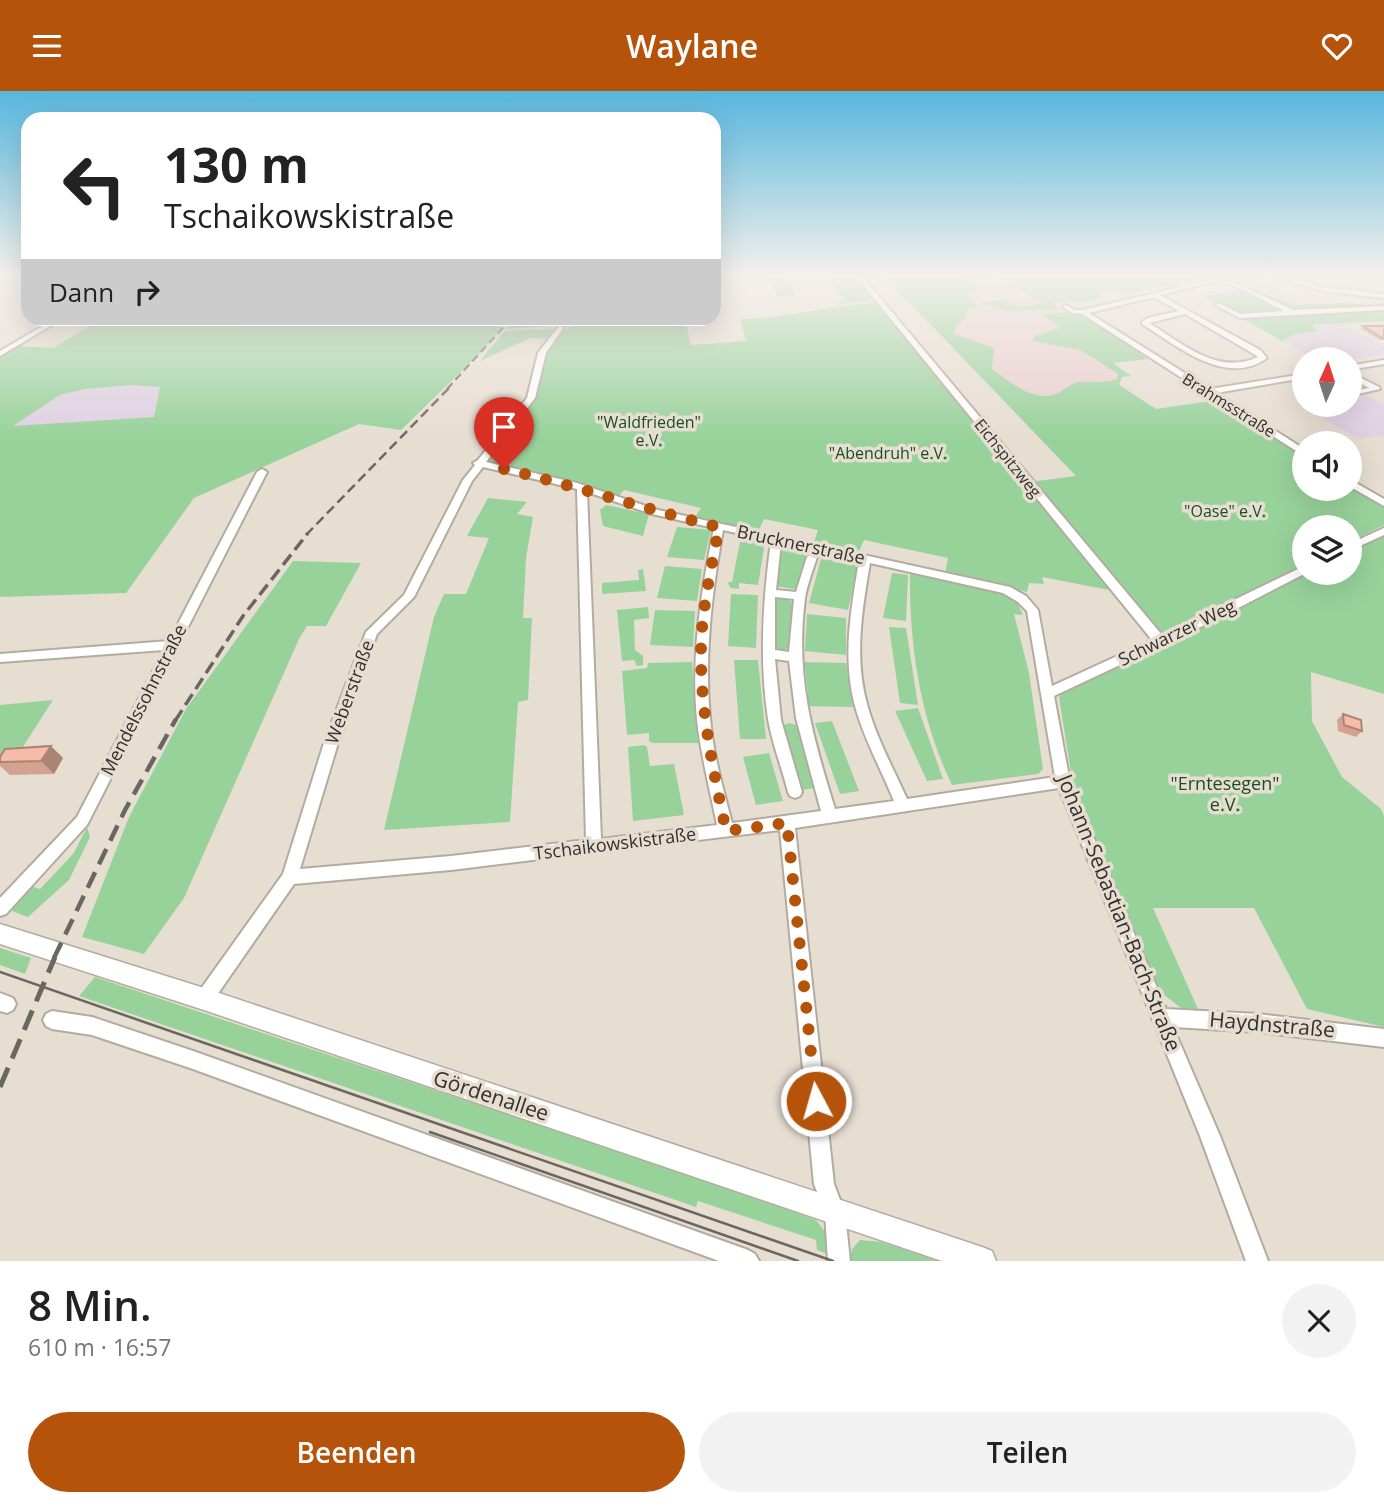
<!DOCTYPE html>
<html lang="de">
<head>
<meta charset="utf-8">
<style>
	body { margin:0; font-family:"Open Sans",sans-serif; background:#f2f2f2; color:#222; height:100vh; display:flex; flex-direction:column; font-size:26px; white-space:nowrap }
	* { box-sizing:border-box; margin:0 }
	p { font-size:23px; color:#767676 }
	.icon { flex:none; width:38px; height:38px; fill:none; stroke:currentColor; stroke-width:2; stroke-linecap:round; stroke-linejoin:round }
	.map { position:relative; height:1170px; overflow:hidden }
	.side { display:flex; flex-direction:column; background:#fff; flex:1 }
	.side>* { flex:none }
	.banner { position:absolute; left:21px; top:21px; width:700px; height:214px; border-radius:21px; box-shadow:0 7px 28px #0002; background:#fff; color:#222; overflow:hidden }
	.needle { width:46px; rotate:3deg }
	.tools { position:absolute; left:1292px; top:256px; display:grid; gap:14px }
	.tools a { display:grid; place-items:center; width:70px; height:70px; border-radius:50%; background:#fff; box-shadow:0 7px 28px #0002; font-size:35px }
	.pin { position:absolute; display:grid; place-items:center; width:60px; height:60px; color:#fff; margin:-72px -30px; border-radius:50% 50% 50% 0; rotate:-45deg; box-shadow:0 0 7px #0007 }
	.pin .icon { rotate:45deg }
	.me { position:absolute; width:77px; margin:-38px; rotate:354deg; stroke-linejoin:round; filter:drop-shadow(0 0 5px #0008) }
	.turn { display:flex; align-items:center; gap:24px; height:147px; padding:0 28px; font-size:32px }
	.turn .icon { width:91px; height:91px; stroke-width:2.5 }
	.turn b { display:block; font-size:49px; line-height:60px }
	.then { display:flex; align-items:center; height:66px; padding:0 28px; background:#0003; gap:14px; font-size:26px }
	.round { display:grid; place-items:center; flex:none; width:74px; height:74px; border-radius:37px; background:#f2f2f2 }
	.overview { display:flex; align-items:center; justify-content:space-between; height:119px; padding:0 28px }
	h1 { font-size:42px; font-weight:600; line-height:52px }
	.primary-button { display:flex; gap:14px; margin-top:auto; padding:14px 28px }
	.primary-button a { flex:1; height:80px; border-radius:42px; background:#b45309; color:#fff; font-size:28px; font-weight:600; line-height:80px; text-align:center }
	.primary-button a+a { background:#f2f2f2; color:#222 }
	header { display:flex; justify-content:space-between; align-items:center; height:91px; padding:0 28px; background:#b45309; color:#fff; font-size:32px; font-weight:600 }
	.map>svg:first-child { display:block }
</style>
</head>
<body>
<header><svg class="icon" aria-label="menu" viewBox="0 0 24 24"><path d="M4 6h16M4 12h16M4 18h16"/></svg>Waylane<svg class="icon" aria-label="heart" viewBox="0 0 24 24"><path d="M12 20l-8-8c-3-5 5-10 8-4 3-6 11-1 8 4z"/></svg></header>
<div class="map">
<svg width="1384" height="1170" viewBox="0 0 1384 1170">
	<rect width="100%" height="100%" fill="#e7ded2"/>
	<!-- education -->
	<path fill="#dfd0e3" d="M1248 190 1300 208 1307 207 1324 213 1293 214 1241 194 1244 193 1241 191Z
		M1341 232 1384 255V263L1349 269 1317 268 1282 250 1292 244 1318 239 1309 234Z
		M131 294 160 296 154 326 12 336 60 304 85 298Z
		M1365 304 1384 314V344L1359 348 1301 315 1349 313V307Z"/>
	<!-- medical -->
	<path fill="#e9cecf" d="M918 184H1007L1069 221 1042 224 1123 283 1119 293 1156 318 1033 338 891 193Z"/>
	<!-- green -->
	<path fill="#98d29b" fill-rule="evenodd" d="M768 184H856L873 205 865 210 838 214 837 211 845 210 828 185 787 187 795 205H777Z
		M883 184H966L960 186 987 198 966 202 979 216 965 219 967 225 956 235 954 243 994 257 992 278C1008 290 1034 312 1056 303 1066 299 1069 292 1080 291 1093 290 1107 293 1118 287V283L1081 259 1033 250 1034 245 1060 237 1041 223 1069 221 1084 225 1148 268 1113 272 1131 285 1122 286 1119 294 1156 318 1218 309 1304 365V397H1349V394L1384 417V434L1349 451V436H1304V473L1159 545 1030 391 1076 385Z
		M992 184H1199L1206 186 1126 203 1116 199 1098 202 1103 206 1091 210 1053 212 1060 218 1003 220 996 214 978 213 1005 208 1020 216 1044 212Z
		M1233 192 1293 214 1350 212 1384 216V230L1311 234 1319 240 1292 244 1282 250 1204 205 1241 201 1226 193Z
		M876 212 880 213 1114 500 1042 486 1044 493 1029 492 1027 501 945 483 948 467 864 449 858 463 813 454 818 439 764 428 757 443 661 419 695 426 701 417 624 399 617 407 488 370V367L533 309C538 299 538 291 539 281 541 263 556 244 571 235L685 230 691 254 746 250 740 228C786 228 830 214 876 212Z
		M101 228H509L479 263 401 339 359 333 194 407 126 502 0 506V264L16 255 53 257ZM131 294 160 296 154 326 13 335 60 304 85 298Z
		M514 228H571L553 235 506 238Z
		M553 238 550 245 545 248 530 247 480 270 505 240Z
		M488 407 527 411 517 423 533 426 526 467 523 527H532L528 609 518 611 510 731 384 739 434 526 444 503H466L489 447 467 445Z
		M606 414 649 423 643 445 603 435 600 419Z
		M677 436 711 439 704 469 667 466Z
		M1384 443V603L1311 581 1312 630 1342 686 1381 718 1384 725V936L1307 918 1254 817H1153L1198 918 1181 917 1158 899 1081 718 1072 688 1059 606 1065 600 1307 481H1349V459Z
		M741 446 765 451 758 494 739 492V498L730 497 728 491H732Z
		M780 454 807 460 797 495 794 498 775 495Z
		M822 464 859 471 848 519 809 512Z
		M293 470 361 472 326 535H307L299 548 184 807 144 863 82 846 129 726 186 618Z
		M665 475 702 478 697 510 657 507Z
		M643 478 646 500 602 503V492L639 489 638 479Z
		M892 482 908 484 906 530 883 527Z
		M910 483 1008 502 1016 509 1023 524 1014 523 1029 582 1043 678 1038 683 952 694C921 630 909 555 910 483Z
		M731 503 758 504 756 557 728 555Z
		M777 506H785L792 512 789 556 783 560 773 555 774 509Z
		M648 516 649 527 634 529 635 559 643 565V574L637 575 634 569 622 570 617 519Z
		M655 519 695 520 693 556 650 554Z
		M807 523 846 527V564L805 560Z
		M889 536 906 537 918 614 900 612Z
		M734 569H758L766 648H740Z
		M692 571 698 652H653L649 650V642L627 644 622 580 647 577 648 572Z
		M799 571 846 572 853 616 801 615 800 603H808L805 576 799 575Z
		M53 609 17 665 0 672V614Z
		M918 617 943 688 927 690 895 620Z
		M832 630 859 700 840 703 815 632Z
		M789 632 796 634 815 697 801 699 783 638 784 634Z
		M644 654 647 656 650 675 674 673 684 724 633 730 628 656Z
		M769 662 783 710 756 714 743 666Z
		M87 736 90 746 69 789 28 826 12 820 27 794 40 798 74 762Z
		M0 857 31 867 25 883 0 874Z
		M95 886 728 1097 816 1129 826 1142 827 1163 817 1159 816 1149 698 1110 696 1116 79 905Z
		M860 1149 881 1151 939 1170H850L852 1158Z"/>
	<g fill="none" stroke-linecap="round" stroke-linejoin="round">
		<!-- street casing -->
		<g stroke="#b4aba0" stroke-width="4">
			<path id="street" d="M855 184H861L1162 544 1300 477 1304 476V481H1308L1213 530 1054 605 1070 691 1166 918 1258 923 1384 938V956L1258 941 1173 936 1220 1045 1268 1170H1246L1200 1045 1059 697 795 737 834 1093 845 1122 850 1170H828L825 1122 814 1093 780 739 451 779 294 793 210 914 204 917 198 914 195 908 198 902 283 783 324 652 366 541 404 504 463 389 475 374 473 372 478 369 527 307 538 262 559 235 564 236 546 262 535 307 486 371 577 392 658 419 1010 496 1026 505 1038 519 1052 595 1152 549ZM483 376 577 398 586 749 451 765 300 778 338 652 377 543 414 506 472 390ZM587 401 652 423 714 437C701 500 691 564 697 629 701 665 710 699 717 734L601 748ZM723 439 771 450C763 509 759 569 768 628 772 652 782 677 788 701L790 705 795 707 800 705 802 701 781 629 775 568 789 570 796 627 821 720 732 732C723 697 713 663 710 627 704 564 712 501 723 439ZM781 452 859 470C851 518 842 567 855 615 864 648 881 678 894 710L835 718C812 644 795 586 805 507 807 494 813 479 817 466L812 463 807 466 796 501 776 499ZM870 472 1003 502 1018 511 1027 520 1055 686 907 708C893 677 876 646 867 613 854 566 862 519 870 472ZM775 506 794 508 789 561 775 559Z
				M1231 184H1240L1225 189 1241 194 1293 219 1384 215V219L1240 227 1215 214 1220 213 1241 223 1284 220 1237 196 1218 190 1160 204 1260 259 1267 267C1226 297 1176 254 1142 233V231L1148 227 1179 220 1154 206 1089 222 1210 298 1304 283V287L1216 302 1304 358V365L1082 223 1072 222 1063 216 1066 214 1075 219H1083ZM1185 223 1254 263 1258 266C1218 285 1182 252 1149 232Z
				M1271 184H1280L1323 196 1384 203V207L1322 200Z
				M55 228H62L0 265V260Z
				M1384 269V273L1349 279V275Z
				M1349 281 1379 296 1380 298 1349 305V301L1369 297 1349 286Z
				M262 378 267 381 87 734 6 823 0 825V807L77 726 164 559 0 571V563L169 550 257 381Z
				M1349 388 1384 408V415L1349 395Z
				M1384 437V444L1349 460V453Z
				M0 902 13 907 16 913 13 919 7 922 0 920Z
				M52 920 92 926 193 960 748 1159 755 1163 759 1170H719L193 978 92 944 52 938 46 935 43 929 46 923Z"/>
		</g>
		<!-- secondary casing -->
		<g stroke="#b4aba0" stroke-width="3">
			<path id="secondary" d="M0 833 204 897 982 1156 992 1160 996 1170H942L204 919 0 853Z"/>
		</g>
		<!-- street -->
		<use href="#street" fill="#fff" fill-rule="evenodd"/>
		<!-- secondary -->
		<use href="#secondary" fill="#fff" fill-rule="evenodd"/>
		<!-- tram -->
		<path stroke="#6c6660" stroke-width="2.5" d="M0 881 833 1170
			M430 1041 798 1170"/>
		<!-- rail-far4 -->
		<path stroke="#6c6660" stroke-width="2" stroke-dasharray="8 4.5" stroke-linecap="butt" d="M447 298 511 228"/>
		<!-- rail-far3 -->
		<path stroke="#6c6660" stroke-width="2.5" stroke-dasharray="10 5" stroke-linecap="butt" d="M306 444 449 297"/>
		<!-- rail-far2 -->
		<path stroke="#6c6660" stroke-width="3.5" stroke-dasharray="13 6" stroke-linecap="butt" d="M175 630 243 525 308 442"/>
		<!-- rail-far1 -->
		<path stroke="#6c6660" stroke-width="4.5" stroke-dasharray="17 9" stroke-linecap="butt" d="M54 867 125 719 176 628"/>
		<!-- rail -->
		<path stroke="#6c6660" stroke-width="5" stroke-dasharray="21 10" stroke-linecap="butt" d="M0 996 55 866"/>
	</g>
	<!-- wall -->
	<path fill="#d4a291" d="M1363 235H1384V249H1380L1361 238Z
		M1343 623 1362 640 1356 646 1338 640 1337 629Z
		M0 666 63 667 54 683 10 684 0 675Z"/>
	<!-- shaded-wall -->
	<path fill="#ac8476" d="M51 655 63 667 54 683 41 670Z"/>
	<!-- building -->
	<path fill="#f6bca9" stroke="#ac8476" stroke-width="2" d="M1363 235H1384V247H1382Z
		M1343 623 1361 629 1362 640 1344 634Z
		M51 655 41 670 0 671V666L5 658Z"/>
	<!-- sky -->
	<linearGradient id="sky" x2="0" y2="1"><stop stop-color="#57b7df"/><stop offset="0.53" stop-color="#f4f0eb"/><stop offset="1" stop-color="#f4f0eb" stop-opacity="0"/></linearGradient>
	<rect width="1384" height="347" fill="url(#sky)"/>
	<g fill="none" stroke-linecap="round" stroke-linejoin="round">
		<!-- route -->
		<path stroke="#b45309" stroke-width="12" stroke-dasharray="0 21.6" d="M504 378C577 395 647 419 719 436 711 480 700 524 701 569 702 628 714 682 726 740L787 732 816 1010"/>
	</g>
	<g text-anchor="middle" stroke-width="7" stroke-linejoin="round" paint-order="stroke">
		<!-- far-street labels -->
		<g font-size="16" fill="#34302c" stroke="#e7ded2">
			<text transform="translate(1229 314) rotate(32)" y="6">Brahmsstraße</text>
			<text transform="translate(1008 367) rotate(51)" y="6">Eichspitzweg</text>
		</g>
		<!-- far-park labels -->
		<g font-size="16" fill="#1a4e22" stroke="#e7ded2">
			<text x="649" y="337">"Waldfrieden"<tspan x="649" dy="18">e.V.</tspan></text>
			<text x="888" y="368">"Abendruh" e.V.</text>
			<text x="1225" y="426">"Oase" e.V.</text>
		</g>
		<!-- street labels -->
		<g font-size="18" fill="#34302c" stroke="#e7ded2">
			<text transform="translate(801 454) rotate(12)" y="6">Brucknerstraße</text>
			<text transform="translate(1177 542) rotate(-26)" y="6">Schwarzer Weg</text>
			<text transform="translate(350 601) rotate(-70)" y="6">Weberstraße</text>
			<text transform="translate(144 609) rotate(-63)" y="6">Mendelssohnstraße</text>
			<text transform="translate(615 753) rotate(-7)" y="6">Tschaikowskistraße</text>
		</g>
		<!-- park labels -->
		<g font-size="18" fill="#1a4e22" stroke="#e7ded2">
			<text x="1225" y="699">"Erntesegen"<tspan x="1225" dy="21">e.V.</tspan></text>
		</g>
		<!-- near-street labels -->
		<g font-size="21" fill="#34302c" stroke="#e7ded2">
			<text transform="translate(1119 822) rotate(68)" y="7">Johann-Sebastian-Bach-Straße</text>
			<text transform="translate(1272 934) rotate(5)" y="7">Haydnstraße</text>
			<text transform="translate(491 1005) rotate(18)" y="7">Gördenallee</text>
		</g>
	</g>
</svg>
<div class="tools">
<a><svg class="needle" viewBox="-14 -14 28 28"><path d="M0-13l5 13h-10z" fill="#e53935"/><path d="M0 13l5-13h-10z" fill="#767676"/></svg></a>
<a><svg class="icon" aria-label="sound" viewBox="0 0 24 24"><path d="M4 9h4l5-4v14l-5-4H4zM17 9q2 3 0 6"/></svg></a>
<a><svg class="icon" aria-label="layers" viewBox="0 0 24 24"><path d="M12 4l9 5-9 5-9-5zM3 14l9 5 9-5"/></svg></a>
</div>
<div class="pin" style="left:504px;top:378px;background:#d93025"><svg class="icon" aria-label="arrive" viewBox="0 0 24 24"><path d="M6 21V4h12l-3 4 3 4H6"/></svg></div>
<svg class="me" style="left:816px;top:1010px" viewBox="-20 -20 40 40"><circle r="17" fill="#b45309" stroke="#fff" stroke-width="3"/><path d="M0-11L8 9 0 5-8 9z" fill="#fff"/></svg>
<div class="banner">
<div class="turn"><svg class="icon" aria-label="left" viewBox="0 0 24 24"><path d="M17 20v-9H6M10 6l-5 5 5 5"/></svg><div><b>130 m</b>Tschaikowskistraße</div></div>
<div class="then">Dann<svg class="icon" aria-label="right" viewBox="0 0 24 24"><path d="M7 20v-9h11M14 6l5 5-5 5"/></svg></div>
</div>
</div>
<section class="side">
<div class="overview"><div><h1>8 Min.</h1><p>610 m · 16:57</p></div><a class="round"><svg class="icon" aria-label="close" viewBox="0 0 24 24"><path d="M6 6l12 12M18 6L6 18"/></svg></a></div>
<div class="primary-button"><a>Beenden</a><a>Teilen</a></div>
</section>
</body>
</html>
